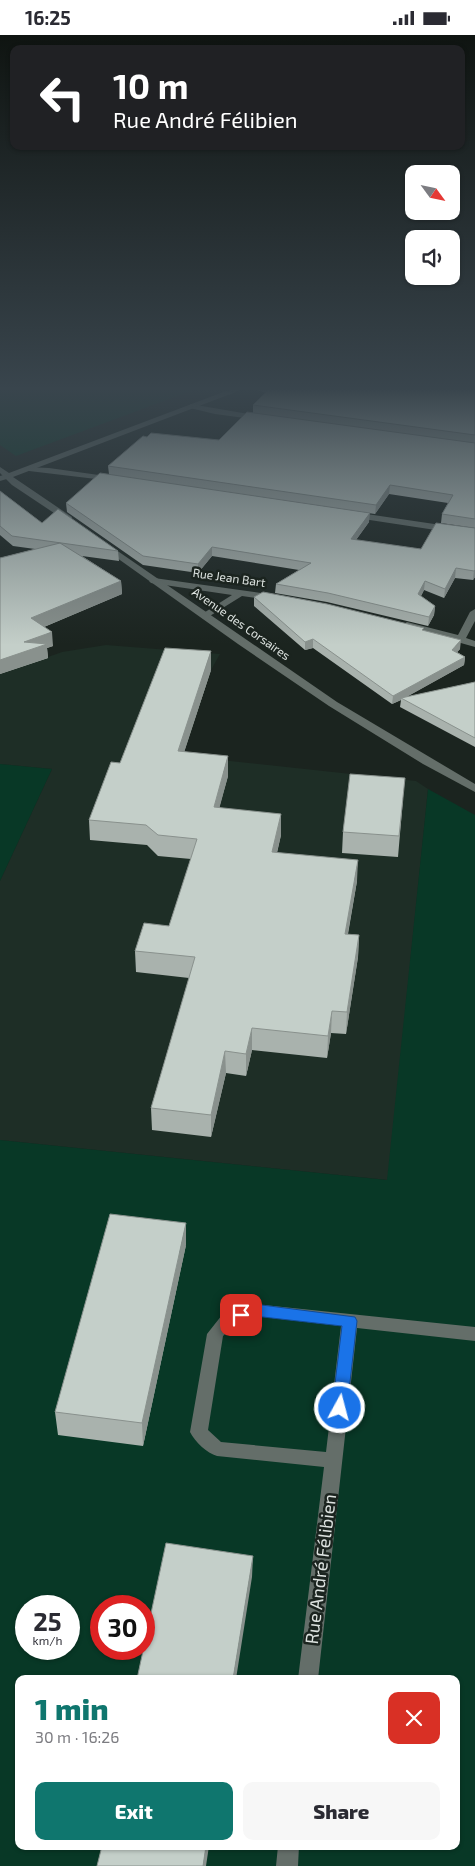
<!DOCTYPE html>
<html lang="en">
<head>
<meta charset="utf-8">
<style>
	body { margin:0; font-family:"Exo 2",sans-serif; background:#f7f7f7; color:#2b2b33; height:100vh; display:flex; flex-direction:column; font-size:19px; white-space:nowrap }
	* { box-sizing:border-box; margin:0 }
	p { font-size:16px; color:#7c7c81 }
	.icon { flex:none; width:28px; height:28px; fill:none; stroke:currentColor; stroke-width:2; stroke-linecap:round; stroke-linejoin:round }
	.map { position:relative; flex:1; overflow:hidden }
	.drawer { position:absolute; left:15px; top:1640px; width:445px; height:175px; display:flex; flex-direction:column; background:#fff; border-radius:10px; box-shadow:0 1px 4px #0004 }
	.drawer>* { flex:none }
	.hud { position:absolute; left:10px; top:10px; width:455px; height:105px; border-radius:10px; box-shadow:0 1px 4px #0004; background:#202124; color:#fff; overflow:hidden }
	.needle { width:32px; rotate:123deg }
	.tools { position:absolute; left:405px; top:130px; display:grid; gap:10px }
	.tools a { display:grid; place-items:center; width:55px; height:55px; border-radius:10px; background:#fff; box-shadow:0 1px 4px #0004; font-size:25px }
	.speed { position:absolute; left:15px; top:1560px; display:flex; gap:10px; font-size:25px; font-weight:700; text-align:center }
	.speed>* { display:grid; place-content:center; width:65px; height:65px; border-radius:50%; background:#fff; box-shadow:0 1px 4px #0004; line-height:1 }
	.speed small { font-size:12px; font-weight:400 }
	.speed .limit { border:8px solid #d22; background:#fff; color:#111 }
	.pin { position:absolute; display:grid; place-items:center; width:42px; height:42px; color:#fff; margin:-21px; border-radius:10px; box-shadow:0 2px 8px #0006 }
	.me { position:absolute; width:55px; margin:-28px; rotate:7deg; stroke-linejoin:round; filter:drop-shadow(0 0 4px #0008) }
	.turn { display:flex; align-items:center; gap:18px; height:105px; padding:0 20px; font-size:22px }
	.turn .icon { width:65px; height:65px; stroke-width:2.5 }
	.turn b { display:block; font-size:35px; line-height:42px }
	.round { display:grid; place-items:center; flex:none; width:52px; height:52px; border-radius:10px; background:#f7f7f7 }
	.headline { display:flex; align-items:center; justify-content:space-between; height:85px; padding:0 20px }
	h1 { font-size:30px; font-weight:800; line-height:38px; color:#0f766e }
	.button { display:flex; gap:10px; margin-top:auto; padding:10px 20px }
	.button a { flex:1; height:58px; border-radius:10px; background:#0f766e; color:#fff; font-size:20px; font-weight:800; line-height:58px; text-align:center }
	.button a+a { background:#f7f7f7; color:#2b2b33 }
	.status { display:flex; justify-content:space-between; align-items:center; height:35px; padding:0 25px; background:#fff; direction:ltr }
	.status svg { height:14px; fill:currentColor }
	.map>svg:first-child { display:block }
</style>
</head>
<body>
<div class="status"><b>16:25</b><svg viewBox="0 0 49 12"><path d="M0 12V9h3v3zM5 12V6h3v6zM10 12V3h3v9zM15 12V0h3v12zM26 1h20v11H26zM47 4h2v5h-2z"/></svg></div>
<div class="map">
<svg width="475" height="1831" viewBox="0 0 475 1831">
	<rect width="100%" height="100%" fill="#1b241f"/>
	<!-- built -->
	<path fill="#1e2e26" d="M106 610 220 619 211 635 183 721 416 746 428 754 388 1145 0 1105V846L52 734 0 729V639L62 617Z"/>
	<!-- green -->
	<path fill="#083826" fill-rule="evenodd" d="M0 353H193L196 354 16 421 0 410Z
		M0 729 52 734 0 846Z
		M428 754 475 780V1831H0V1105L387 1145ZM26 1571H69V1614H26ZM101 1571H144V1614H101ZM19 1644H456V1811H19Z"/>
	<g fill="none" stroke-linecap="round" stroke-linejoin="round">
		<!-- minor -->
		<path fill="#646e69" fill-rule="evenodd" d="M234 353H244L229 360 225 358Z
			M190 369 260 381 264 383 260 385 215 379 190 373Z
			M26 432 49 433 113 442 117 444 113 446 29 436 25 434Z
			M7 439H10V443L0 446V441Z
			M353 477 475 495V501L350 482 349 480Z
			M154 543 275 560 280 563 275 566 242 561 205 584 202 583V579L232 560 151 548 149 546Z
			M475 574V586L466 603 475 606V612L404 592 402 590 407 587 458 600 470 577Z
			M254 1269 475 1292V1306L357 1293 318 1644H298L324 1432 217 1421C207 1418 195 1407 190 1397L207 1299 222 1280ZM255 1281 341 1291 326 1417 221 1407 208 1395 223 1301 234 1290Z
			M278 1811H299L298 1831H276Z"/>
		<!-- tertiary -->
		<path fill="#646e69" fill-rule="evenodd" d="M226 356 233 358 13 442 72 482V486H66L12 450 0 438V432L9 438Z
			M106 508 337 667 475 749V757L423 729 329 671 238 609 103 513V509Z"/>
	</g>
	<!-- wall -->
	<path fill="#a9b2ad" d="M253 353H475V493L441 488 442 479 448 468 389 459 375 479 220 456 369 487 356 505 421 514 475 493V542L473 545 455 543 444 563 424 555 421 561 435 571 434 580 428 591 327 567 275 558 276 549 299 535 212 521 198 538 143 530 67 477 66 468 109 439 108 431 219 405 253 378V370L266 358Z
		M0 456 42 488 118 516 119 526 82 521 121 546 122 559 44 592 53 611 47 613 48 623 0 639V523L35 514 13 511 0 500Z
		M254 562 423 595 460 614 457 617 465 622 464 630 406 662 475 647V712L400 672 401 665 392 669 313 613 305 615 254 571Z
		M211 635 184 717 228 741 219 773 281 779V800L277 818 357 846 348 899 359 900 358 922 346 999 331 998 327 1023 252 1015 246 1041 226 1038 211 1102 152 1095 151 1073 189 943 136 937 135 916 169 891 191 824 158 821 147 810 90 805 89 785 120 728Z
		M403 764 398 822 342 818 343 797Z
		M186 1210 143 1411 58 1400 55 1377Z"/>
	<!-- shaded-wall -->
	<path fill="#89918d" d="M390 450 389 459 375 479 376 470Z
		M370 478 369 487 350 513 351 504Z
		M212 512V521L198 538V529Z
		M456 533 455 543 444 563 445 554Z
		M475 535V542L473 545 474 536Z
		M121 546 122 559 32 597 31 583Z
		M425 546 424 555 417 569 418 559Z
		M435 571 434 580 428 591 429 582Z
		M52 597 53 611 47 613 48 623 0 639V625L24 607Z
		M313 604V613L305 615V607Z
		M461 605 460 614 452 623V615Z
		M211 616V635L178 736V716Z
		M465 622 464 630 403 664 401 663V665L392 669 393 661Z
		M228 721V741L214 793V772Z
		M281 779V800L272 838V817Z
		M358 825 357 846 344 920 345 899Z
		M359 900 358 922 346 999 347 977Z
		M332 976 331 998 327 1023 328 1001Z
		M252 993V1015L246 1041V1019Z
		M225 1016 226 1038 211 1102V1080Z
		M186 1188V1210L143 1411 142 1388Z
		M253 1521 252 1542 236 1644H233Z
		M206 1811H209L206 1831H203Z"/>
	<!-- building -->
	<path fill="#c4cfc9" stroke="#89918d" d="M270 353H475V400L253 370Z
		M247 377 475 408V484L442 479 453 460 390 450 376 470 108 431 143 401 147 402 151 398 219 405Z
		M100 438 370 478 351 504 421 514 436 488 475 493V535L474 536 456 533 445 554 425 546 418 559 435 571 429 582 328 558 276 549 311 528 212 512 198 529 143 521 66 468Z
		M0 456 42 488 58 474 118 516 12 501 0 491Z
		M60 508 121 546 31 583 52 597 24 607 47 609 0 625V523Z
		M263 557 327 569 424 593 422 595 461 605 452 615 465 622 393 661 313 604 305 607 254 562Z
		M165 613 211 616 178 716 228 721 214 772 281 779 272 817 358 825 345 899 359 900 347 977 332 976 328 1001 252 993 246 1019 225 1016 211 1080 151 1073 195 922 135 916 144 888 169 891 197 804 158 800 146 790 89 785 111 727 120 728Z
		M475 647V703L401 663Z
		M350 739 405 743 399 801 343 797Z
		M110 1179 186 1188 142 1388 55 1377Z
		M166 1508 253 1521 233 1644H137Z
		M102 1811H206L203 1831H97Z"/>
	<!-- sky -->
	<linearGradient id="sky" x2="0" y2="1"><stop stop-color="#0f1411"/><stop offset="0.58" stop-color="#39454d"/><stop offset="1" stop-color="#39454d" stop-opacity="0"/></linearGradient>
	<rect width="475" height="610" fill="url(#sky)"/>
	<!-- route -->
	<path fill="#1a73e8" stroke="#114b97" d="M254 1269 355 1282 357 1286 347 1373 345 1377 340 1379 334 1377 332 1373 342 1291 254 1281 241 1286 236 1284 233 1280 236 1276Z"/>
	<g text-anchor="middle" stroke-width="5" stroke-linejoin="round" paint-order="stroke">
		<!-- far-street labels -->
		<g font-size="12" fill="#dde3e0" stroke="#1b241f">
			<text transform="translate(229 543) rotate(8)" y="4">Rue Jean Bart</text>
			<text transform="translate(241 589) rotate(35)" y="4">Avenue des Corsaires</text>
		</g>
		<!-- near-street labels -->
		<g font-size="18" fill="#dde3e0" stroke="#1b241f">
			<text transform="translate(321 1534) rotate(-83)" y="6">Rue André Félibien</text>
		</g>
	</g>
</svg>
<div class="tools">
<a><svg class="needle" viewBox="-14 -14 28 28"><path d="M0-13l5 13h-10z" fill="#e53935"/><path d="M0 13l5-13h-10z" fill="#7c7c81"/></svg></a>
<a><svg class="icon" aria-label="sound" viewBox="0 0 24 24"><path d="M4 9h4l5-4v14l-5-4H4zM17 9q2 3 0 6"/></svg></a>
</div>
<div class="speed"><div>25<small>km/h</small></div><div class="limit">30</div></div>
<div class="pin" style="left:241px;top:1280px;background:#d93025"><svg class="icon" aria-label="arrive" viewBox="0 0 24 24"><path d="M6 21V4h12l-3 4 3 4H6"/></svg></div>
<svg class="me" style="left:340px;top:1373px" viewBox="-20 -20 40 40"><circle r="17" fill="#1a73e8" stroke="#fff" stroke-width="3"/><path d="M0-11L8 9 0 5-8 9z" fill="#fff"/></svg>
<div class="hud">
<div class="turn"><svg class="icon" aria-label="left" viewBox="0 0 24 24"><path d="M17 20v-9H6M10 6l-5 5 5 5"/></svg><div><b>10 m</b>Rue André Félibien</div></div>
</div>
<section class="drawer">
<div class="headline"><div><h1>1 min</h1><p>30 m · 16:26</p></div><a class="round" style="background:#d93025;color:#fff"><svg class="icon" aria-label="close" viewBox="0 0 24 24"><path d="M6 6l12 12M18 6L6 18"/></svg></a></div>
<div class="button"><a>Exit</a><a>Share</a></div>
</section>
</div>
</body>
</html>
